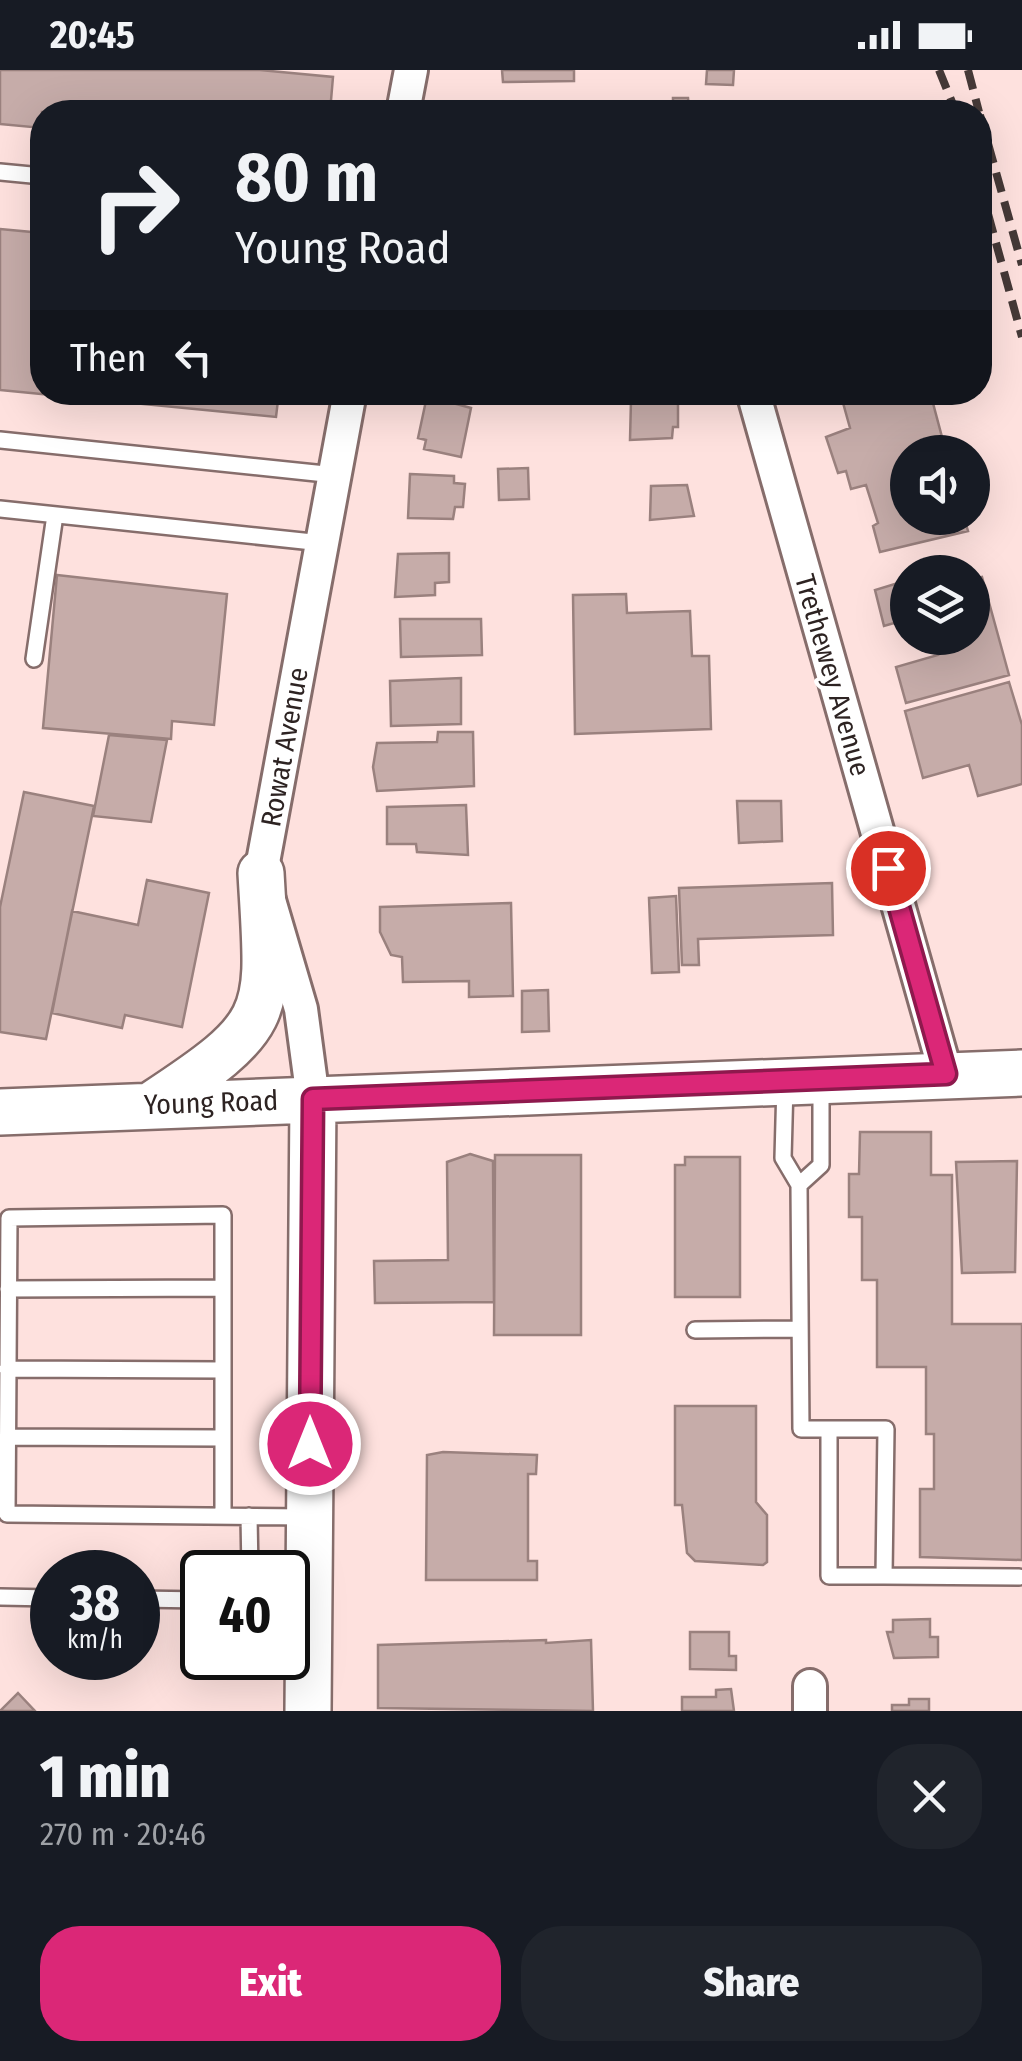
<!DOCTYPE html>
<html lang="en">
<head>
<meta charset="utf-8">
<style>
	body { margin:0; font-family:"Fira Sans Condensed",sans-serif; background:#20242c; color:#f1f3f6; height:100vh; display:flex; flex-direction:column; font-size:38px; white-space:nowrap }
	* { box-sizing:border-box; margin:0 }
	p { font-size:32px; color:#9ea1a6 }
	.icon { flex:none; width:55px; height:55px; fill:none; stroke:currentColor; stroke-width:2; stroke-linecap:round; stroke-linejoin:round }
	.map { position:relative; height:1641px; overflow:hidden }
	.drawer { display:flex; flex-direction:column; background:#171b24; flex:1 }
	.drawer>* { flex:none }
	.guide { position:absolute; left:30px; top:30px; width:962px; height:305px; border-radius:40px; box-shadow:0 10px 40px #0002; background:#171b24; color:#f1f3f6; overflow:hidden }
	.fabs { position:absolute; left:890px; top:365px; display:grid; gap:20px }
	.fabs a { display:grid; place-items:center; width:100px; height:100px; border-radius:50%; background:#171b24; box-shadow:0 10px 40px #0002; font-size:50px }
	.speed { position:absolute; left:30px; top:1480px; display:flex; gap:20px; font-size:50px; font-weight:700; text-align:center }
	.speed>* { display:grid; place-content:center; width:130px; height:130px; border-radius:50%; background:#171b24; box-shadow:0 10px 40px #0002; line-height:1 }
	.speed small { font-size:25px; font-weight:400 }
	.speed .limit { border:5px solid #111; border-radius:15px; background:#fff; color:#111 }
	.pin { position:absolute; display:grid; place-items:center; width:85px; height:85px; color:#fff; margin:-42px; border:5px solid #fff; border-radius:50%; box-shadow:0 2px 10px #0007 }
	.me { position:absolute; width:110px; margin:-55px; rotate:0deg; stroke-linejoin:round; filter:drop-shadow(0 0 8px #0008) }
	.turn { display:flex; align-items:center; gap:35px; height:210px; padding:0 40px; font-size:45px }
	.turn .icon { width:130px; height:130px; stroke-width:2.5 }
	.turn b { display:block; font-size:70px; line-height:85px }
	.then { display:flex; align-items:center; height:95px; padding:0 40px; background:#0003; gap:20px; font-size:38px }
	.round { display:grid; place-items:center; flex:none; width:105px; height:105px; border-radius:40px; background:#20242c }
	.headline { display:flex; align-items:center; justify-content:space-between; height:170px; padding:0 40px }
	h1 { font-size:60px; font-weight:800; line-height:75px }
	.primary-button { display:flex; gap:20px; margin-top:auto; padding:20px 40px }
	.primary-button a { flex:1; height:115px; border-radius:40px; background:#db2777; color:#fff; font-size:40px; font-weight:800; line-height:115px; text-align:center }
	.primary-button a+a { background:#20242c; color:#f1f3f6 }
	.status { display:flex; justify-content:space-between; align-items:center; height:70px; padding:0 50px; background:#171b24; direction:ltr }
	.status svg { height:28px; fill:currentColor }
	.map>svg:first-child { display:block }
</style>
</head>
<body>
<div class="status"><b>20:45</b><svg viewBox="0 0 49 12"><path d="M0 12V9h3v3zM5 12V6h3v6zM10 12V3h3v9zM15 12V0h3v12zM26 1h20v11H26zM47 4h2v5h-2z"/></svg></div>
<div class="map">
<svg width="1022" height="1641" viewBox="0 0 1022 1641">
	<rect width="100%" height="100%" fill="#fee1de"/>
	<!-- building -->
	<path fill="#c6aca9" stroke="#9a817e" stroke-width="2.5" d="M0 0H260L333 7 330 42H42V58L0 54Z
		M502 0H574V11L503 12Z
		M707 0H734L733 15 706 14Z
		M673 28H688L689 38 695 37V42H664L663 35 673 33Z
		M0 159 42 163V322H279L276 347 0 320Z
		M840 322H930L946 382H908V448H964L968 461 880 482 873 456 878 453 866 415 851 419 846 401 838 403 826 367 850 358Z
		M427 326 471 338 461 387 424 379 426 370 418 368Z
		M631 330H678V357H673L672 368 630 370Z
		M528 398 529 429 499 430 498 399Z
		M410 404 454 406V413L465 414 463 437H455L453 449 408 448Z
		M687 415 694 446 650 450 651 416Z
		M449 483V512L435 513V525L395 527 398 484Z
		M57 505 227 524 214 655 172 651 171 669 43 658Z
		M982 507 1009 605 906 633 896 597 938 585 936 579 951 574 949 568H972V509Z
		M908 510V549L884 556 875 520Z
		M626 524 627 543 690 541 692 586H709L711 659 575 664 573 525Z
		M400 549H481L482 585 401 587Z
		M461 608V654L391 656 390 611Z
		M1009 612 1022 655V714L978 726 969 695 923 708 905 641Z
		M438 662H473L474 716 377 721 373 697 377 673 437 672Z
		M109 665 167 670 151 752 93 746Z
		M24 722 94 736 46 969 0 962V837Z
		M737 731H781L782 771 739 773Z
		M466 735 468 785 417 782 416 774H387V737Z
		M147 810 209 823 182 957 125 945 122 958 52 943 72 841 138 855Z
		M832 813 833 865 698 869 699 895H682L679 818Z
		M676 826 679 902 652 903 649 828Z
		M511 833 513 926 469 927V911L403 912 402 887 391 885 380 862V837Z
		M548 920 549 961 522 962V921Z
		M860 1062H931V1105H952V1254H1022V1490L920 1487V1419H934V1364H926V1297H877V1210H862V1147H849V1104H859Z
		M470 1084 493 1091 494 1232 375 1233 374 1191 448 1190 447 1092Z
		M495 1085H581V1265H494Z
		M685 1087H740V1227H675V1095H685Z
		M1017 1091 1015 1202 962 1203 956 1092Z
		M675 1336H756V1432L767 1445V1492L763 1495 695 1491 687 1483 682 1435H675Z
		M443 1382 537 1385 536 1404H528V1491H537V1510H426L427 1385Z
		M930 1549V1567H938V1587L894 1588 887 1562H893V1550Z
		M690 1562H729V1586H736V1600L690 1599Z
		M546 1570V1573L591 1570 593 1641 378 1638V1575Z
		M731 1619 734 1641H682V1627H716V1620Z
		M18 1623 35 1641H0Z
		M909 1629H929V1641H892V1635H909Z"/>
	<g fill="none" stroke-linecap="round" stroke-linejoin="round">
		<!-- lane casing -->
		<g stroke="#866d6b" stroke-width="20">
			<path id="lane" d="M0 102 42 106
				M0 370 335 405
				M0 439 322 473
				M34 589 55 445
				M821 1013V1095L799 1115 801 1359H886L884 1506 1019 1507
				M785 1014 783 1088 799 1115
				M8 1219 222 1218
				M695 1260 800 1259
				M7 1299 222 1300
				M829 1359V1506H884
				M7 1367 222 1368
				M223 1446V1145L9 1148 7 1444 306 1447
				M249 1446 250 1502
				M0 1527 52 1528
				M138 1529 202 1530"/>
		</g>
		<!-- street casing -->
		<g stroke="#866d6b" stroke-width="38">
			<path id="street" d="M403 42 411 0
				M753 322 946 1004
				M313 1029 301 939 261 803 350 322
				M810 1616V1641"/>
		</g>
		<!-- secondary casing -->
		<g stroke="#866d6b" stroke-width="50">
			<path id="secondary" d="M153 1034C278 952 269 946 261 803
				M0 1042 1022 1003
				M308 1641 313 1029"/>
		</g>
		<!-- lane -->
		<use href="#lane" stroke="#fff" stroke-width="15"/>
		<!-- street -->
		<use href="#street" stroke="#fff" stroke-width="32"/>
		<!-- secondary -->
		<use href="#secondary" stroke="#fff" stroke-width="45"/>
		<!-- rail -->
		<path stroke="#453937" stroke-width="8" stroke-dasharray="20 10" stroke-linecap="butt" d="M939 0 956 42
			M968 0 979 42
			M980 45 1022 195
			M980 115 1022 267"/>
	</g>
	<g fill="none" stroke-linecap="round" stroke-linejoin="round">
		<!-- route casing -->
		<g stroke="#8e194d" stroke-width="25">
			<path id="route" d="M310 1374 313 1029 946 1004 888 798"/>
		</g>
		<!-- route -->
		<use href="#route" stroke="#db2777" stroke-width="18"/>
	</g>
	<g text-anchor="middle" stroke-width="8" stroke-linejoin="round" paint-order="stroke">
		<!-- street labels -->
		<g font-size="28" fill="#2d2322" stroke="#fff">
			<text transform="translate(833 605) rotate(74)" y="10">Trethewey Avenue</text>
			<text transform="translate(284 677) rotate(-80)" y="10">Rowat Avenue</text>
			<text transform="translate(211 1032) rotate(-2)" y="10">Young Road</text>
		</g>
	</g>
</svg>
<div class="fabs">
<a><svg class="icon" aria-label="sound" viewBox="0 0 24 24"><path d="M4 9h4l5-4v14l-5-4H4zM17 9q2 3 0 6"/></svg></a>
<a><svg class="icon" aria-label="layers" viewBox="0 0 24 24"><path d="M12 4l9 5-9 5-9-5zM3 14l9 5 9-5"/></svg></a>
</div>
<div class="speed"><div>38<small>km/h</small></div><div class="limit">40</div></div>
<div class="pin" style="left:888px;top:798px;background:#d93025"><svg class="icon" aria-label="arrive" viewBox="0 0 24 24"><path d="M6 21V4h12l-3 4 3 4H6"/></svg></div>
<svg class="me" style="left:310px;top:1374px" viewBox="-20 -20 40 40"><circle r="17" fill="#db2777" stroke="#fff" stroke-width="3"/><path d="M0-11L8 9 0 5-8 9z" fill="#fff"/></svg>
<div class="guide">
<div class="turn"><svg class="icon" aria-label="right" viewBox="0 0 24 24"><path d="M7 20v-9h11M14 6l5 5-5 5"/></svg><div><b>80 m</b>Young Road</div></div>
<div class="then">Then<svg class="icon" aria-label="left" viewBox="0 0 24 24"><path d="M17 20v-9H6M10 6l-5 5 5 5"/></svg></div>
</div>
</div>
<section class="drawer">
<div class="headline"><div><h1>1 min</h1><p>270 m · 20:46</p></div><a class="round"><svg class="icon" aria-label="close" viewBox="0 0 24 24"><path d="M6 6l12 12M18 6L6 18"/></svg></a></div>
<div class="primary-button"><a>Exit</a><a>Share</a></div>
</section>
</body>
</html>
